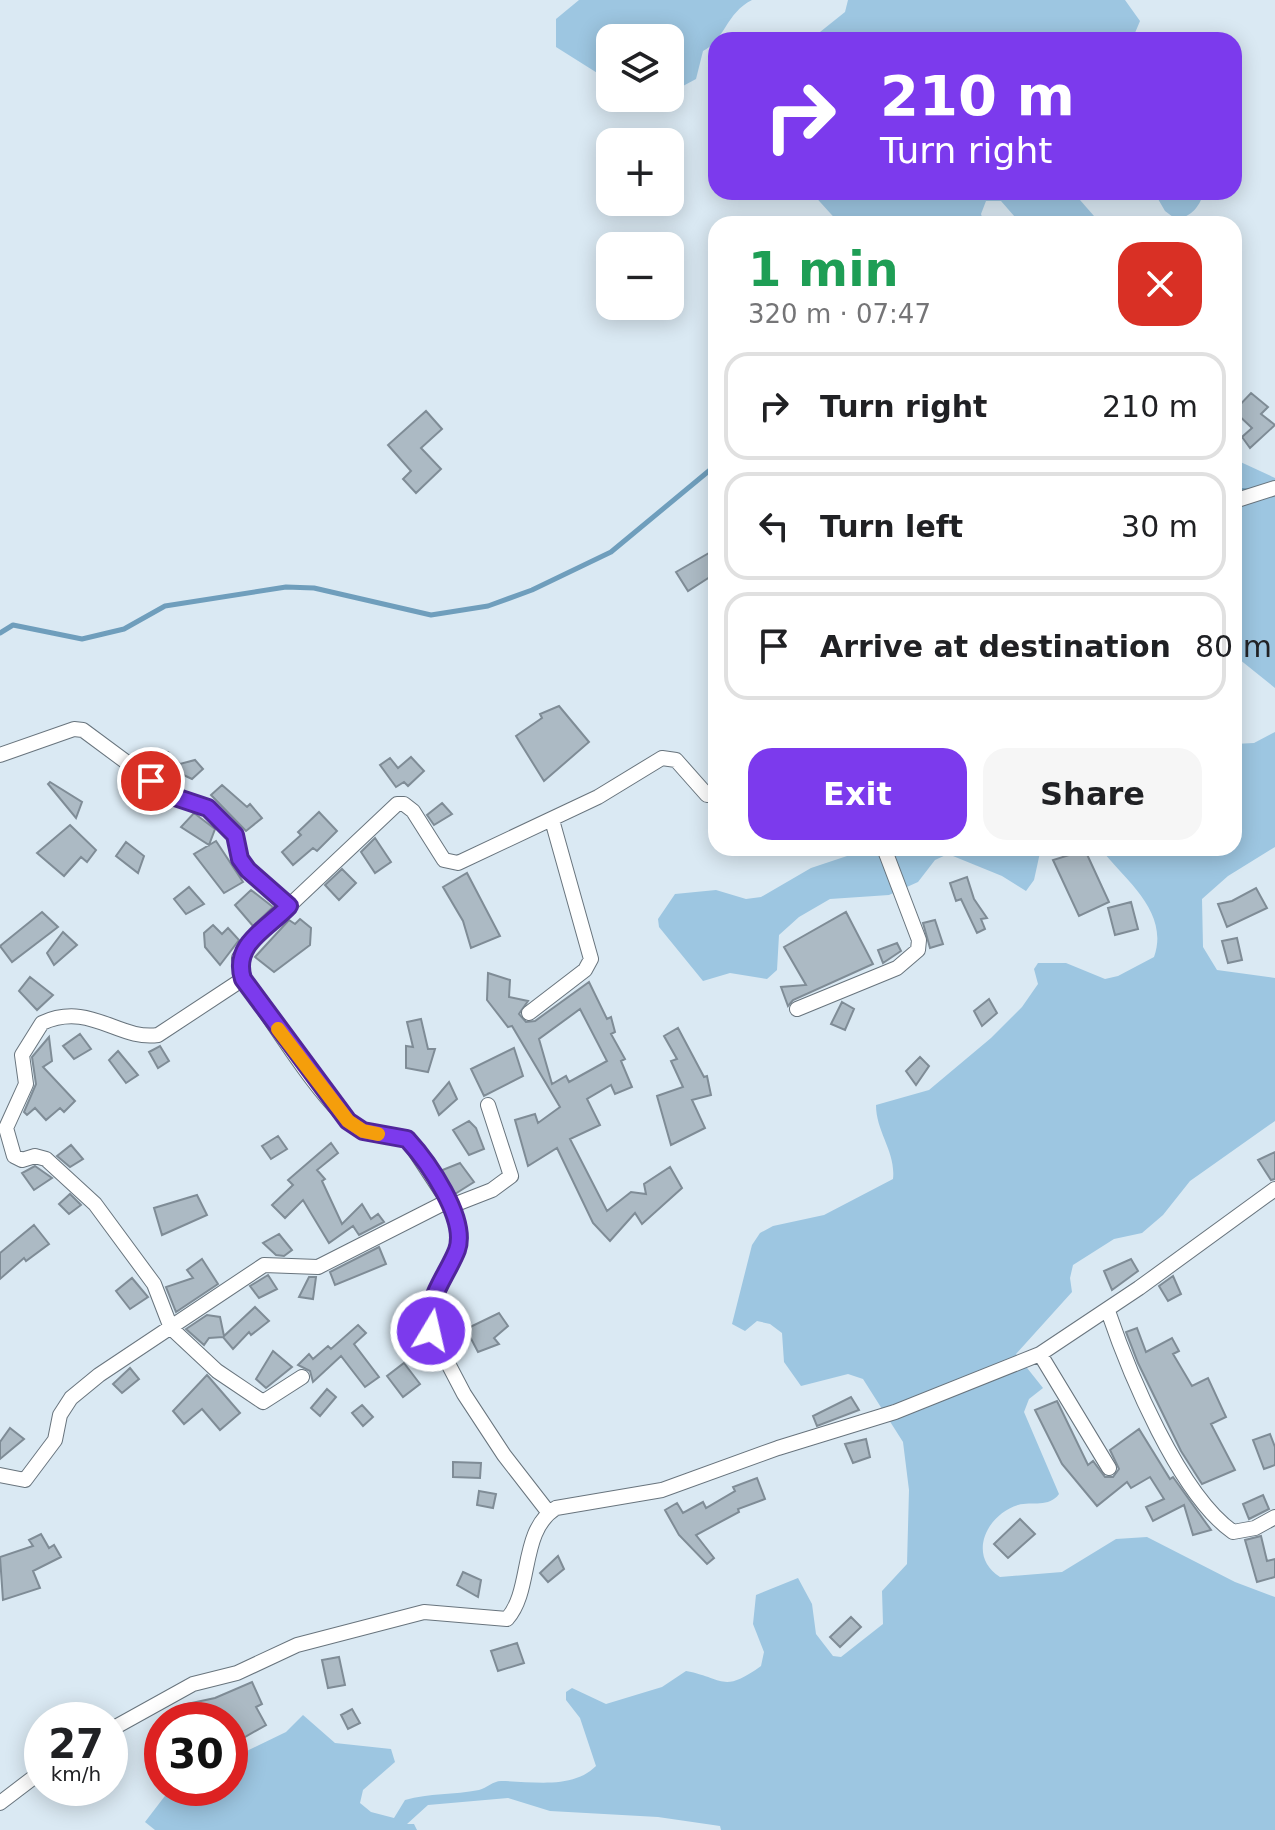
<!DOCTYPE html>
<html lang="en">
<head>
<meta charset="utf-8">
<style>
	body { margin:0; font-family:"DejaVu Sans",sans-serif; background:#f6f6f6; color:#202124; height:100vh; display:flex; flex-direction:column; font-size:30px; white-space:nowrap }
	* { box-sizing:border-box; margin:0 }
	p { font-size:26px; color:#757577 }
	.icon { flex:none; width:44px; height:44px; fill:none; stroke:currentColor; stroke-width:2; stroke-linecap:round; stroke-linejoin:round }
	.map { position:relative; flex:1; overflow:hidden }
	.drawer { position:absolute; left:708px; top:216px; width:534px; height:640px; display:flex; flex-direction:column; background:#fff; border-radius:24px; box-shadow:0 4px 20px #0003 }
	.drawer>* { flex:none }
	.banner { position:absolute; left:708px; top:32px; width:534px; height:168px; border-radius:24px; box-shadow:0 4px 20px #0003; background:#7c3aed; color:#fff; overflow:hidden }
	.tools { position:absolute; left:596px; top:24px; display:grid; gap:16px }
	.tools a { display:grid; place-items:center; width:88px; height:88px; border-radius:16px; background:#fff; box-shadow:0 4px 20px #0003; font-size:40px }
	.speed { position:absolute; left:24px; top:1702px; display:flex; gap:16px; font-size:40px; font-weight:700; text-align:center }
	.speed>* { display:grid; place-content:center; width:104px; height:104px; border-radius:50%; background:#fff; box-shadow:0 4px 20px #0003; line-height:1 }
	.speed small { font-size:20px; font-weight:400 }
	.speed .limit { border:12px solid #d22; background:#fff; color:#111 }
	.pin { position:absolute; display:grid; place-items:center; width:68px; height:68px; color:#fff; margin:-34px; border:4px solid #fff; border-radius:50%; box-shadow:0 2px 8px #0007 }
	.me { position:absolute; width:88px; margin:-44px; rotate:9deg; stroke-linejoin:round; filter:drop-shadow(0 0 6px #0008) }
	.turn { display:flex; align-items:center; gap:28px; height:168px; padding:0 40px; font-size:36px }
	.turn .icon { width:104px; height:104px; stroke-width:2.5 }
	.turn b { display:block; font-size:56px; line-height:68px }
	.round { display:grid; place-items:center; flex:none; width:84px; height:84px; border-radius:24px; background:#f6f6f6 }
	.summary { display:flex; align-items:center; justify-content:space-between; height:136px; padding:0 40px }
	h1 { font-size:48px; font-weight:700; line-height:60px; color:#1e9e55 }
	.cta { display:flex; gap:16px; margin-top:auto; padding:16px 40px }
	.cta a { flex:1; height:92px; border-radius:24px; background:#7c3aed; color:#fff; font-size:32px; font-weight:700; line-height:92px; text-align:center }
	.cta a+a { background:#f6f6f6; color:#202124 }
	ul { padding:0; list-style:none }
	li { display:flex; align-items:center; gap:24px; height:108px; margin:0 16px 12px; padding:0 24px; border:4px solid #e0e0e0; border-radius:24px }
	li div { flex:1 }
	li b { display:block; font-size:30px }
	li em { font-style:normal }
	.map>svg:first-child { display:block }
</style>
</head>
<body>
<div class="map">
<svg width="1275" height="1830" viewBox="0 0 1275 1830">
	<rect width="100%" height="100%" fill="#dae9f3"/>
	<!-- green -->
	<path fill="#9dc6e1" d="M579 0H752C726 13 725 40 703 51L696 79 670 93V38H610V81L556 47V19Z
		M848 0H1125L1140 21 1132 40H810L845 12Z
		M811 192H1073L1101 224H1021L1001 201H986L981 214 984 224H840Z
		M1154 192H1204C1199 208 1192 215 1177 220L1165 211Z
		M1234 459 1275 478V688L1234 655Z
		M1275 732V847L1228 876 1202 899 1203 947 1217 970 1275 978V1121L1190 1181 1163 1215 1142 1233 1114 1239 1073 1265 1070 1278 1072 1292 1016 1354 1043 1388 1029 1399 1024 1412 1059 1494C1049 1508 1032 1501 1018 1505 986 1515 967 1556 1000 1577L1062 1572 1116 1539 1147 1537 1235 1582 1275 1597V1830H721L720 1826 658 1817 550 1811 508 1798 428 1805 407 1824H414L417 1830H155L145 1822 171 1788H230V1759L286 1732 303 1715 335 1743 391 1749 395 1762 363 1790 360 1803 371 1812 394 1818 405 1800C429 1793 454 1795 479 1790 487 1788 493 1781 501 1781 531 1781 572 1790 596 1766L580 1718 566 1700V1692L572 1688 606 1704 662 1687 686 1671C724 1678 722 1694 761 1666L764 1652 753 1624 756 1595 798 1578 812 1604 816 1634 833 1656 841 1657 883 1624 882 1591 907 1564 909 1490 903 1442 863 1379 848 1374 801 1386 784 1362 782 1333 770 1324 757 1321 745 1331 732 1324 752 1245 760 1233 773 1226 824 1215 893 1179C896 1152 876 1132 876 1105L929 1090 991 1038 1022 1007 1038 984 1034 969 1038 963H1066L1105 979 1118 976 1154 957C1170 912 1125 880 1100 848H1234V744L1254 743Z
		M858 848H1041L1034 880 1026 891 1002 876 948 854 935 860 918 882 889 895 830 899 799 917 779 935 777 970 767 979 730 973 703 981 659 927 658 919 675 894 716 890 746 899 761 897 811 868 847 856Z"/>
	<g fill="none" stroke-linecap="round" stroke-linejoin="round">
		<!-- stream -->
		<path stroke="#6f9ebc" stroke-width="5" d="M1234 490 1249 491
			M0 633 13 625 82 639 124 629 165 606 286 587 314 588 431 615 488 606 532 590 611 552 716 465"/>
	</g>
	<!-- building -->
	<path fill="#acbac4" stroke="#7f8c96" stroke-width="2" fill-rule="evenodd" d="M1251 393 1268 407 1261 414 1275 425 1250 448 1242 437 1252 428 1234 411Z
		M426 411 442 429 421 448 441 469 416 493 403 479 411 471 388 445Z
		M716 549V573L688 591 676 572Z
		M559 706 589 742 544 781 516 736 542 718 540 714Z
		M149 751 168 752 180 764 195 760 203 769 192 779 175 771 164 778 141 761Z
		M411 757 424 771 408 786 404 782 396 787 380 765 390 758 398 768Z
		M125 774 152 794 147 804 120 782Z
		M50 782 82 802 76 818 48 784Z
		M222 785 247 807 250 804 262 818 246 831 211 795Z
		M442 803 452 814 434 825 427 815Z
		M319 812 337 831 317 851 313 848 293 865 282 852 301 835 298 832Z
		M194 813 215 829 209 845 181 827Z
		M70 825 96 850 87 862 81 857 64 876 37 853Z
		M375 838 391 862 375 873 361 852Z
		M216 841 243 882 224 893 194 854Z
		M126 842 144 856 138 873 116 856Z
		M1085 850 1109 902 1079 916 1053 860Z
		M342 869 356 883 339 900 325 885Z
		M467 873 500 936 471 948 463 921 443 887Z
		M967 877 974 899 987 918 981 919 985 929 977 933 961 899 956 901 950 883Z
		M189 887 204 904 186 914 174 899Z
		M1256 888 1267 908 1227 927 1218 904 1232 901Z
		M251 890 273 907 253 926 235 905Z
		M1131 902 1138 929 1115 935 1108 908Z
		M42 912 58 927 12 962 0 946Z
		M846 912 873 964 793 1000 788 1006 781 987 806 985 784 947Z
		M300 919 311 928 310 945 274 972 255 957 289 920 295 924Z
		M935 920 943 944 930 948 923 923Z
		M213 925 222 934 228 928 239 940 220 965 205 947 204 933Z
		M63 932 77 945 54 965 47 953Z
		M1237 938 1242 960 1228 963 1222 941Z
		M897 943 901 951 883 963 878 950Z
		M488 973 510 980 509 997 528 1001 519 1014 526 1022 535 1021 589 982 607 1019 611 1017 615 1032 611 1034 625 1059 621 1061 632 1087 615 1094 611 1085 587 1099 600 1125 570 1139 607 1211 631 1192 646 1194 644 1184 670 1167 682 1188 642 1224 635 1213 610 1241 593 1223 557 1148 528 1166 515 1120 535 1114 538 1123 560 1107 512 1026 508 1027 487 1000ZM580 1009 607 1061 569 1082 566 1076 552 1084 539 1039Z
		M30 977 53 995 37 1010 19 991Z
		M989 999 997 1013 982 1026 974 1011Z
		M842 1002 854 1009 845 1030 831 1024Z
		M421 1019 428 1049H435L428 1072 406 1068V1046L413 1047 407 1022Z
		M678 1028 704 1077 707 1076 711 1095 692 1100 705 1128 671 1145 657 1096 683 1087 671 1061 677 1059 664 1036Z
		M80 1034 91 1049 74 1059 63 1046Z
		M49 1037 52 1061 43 1067 75 1101 64 1112 60 1108 46 1120 35 1108 27 1115 24 1112 36 1084 32 1057Z
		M160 1046 169 1061 158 1068 149 1052Z
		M514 1048 523 1076 484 1096 471 1069Z
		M118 1051 138 1075 126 1083 109 1060Z
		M920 1057 929 1066 916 1085 906 1071Z
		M449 1082 457 1099 439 1115 433 1101Z
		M469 1121 476 1128 484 1149 469 1155 453 1130Z
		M278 1136 287 1149 271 1159 262 1146Z
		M331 1143 338 1153 317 1170 325 1179 322 1181 342 1224 362 1204 371 1219 378 1214 384 1222 359 1235 353 1226 329 1243 303 1200 285 1218 272 1205 293 1185 288 1180Z
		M71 1145 83 1159 70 1167 57 1156Z
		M1275 1152V1179L1271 1180 1258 1160Z
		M460 1163 474 1182 455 1194 440 1171Z
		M35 1166 52 1178 34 1190 22 1173Z
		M70 1194 81 1205 69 1214 59 1204Z
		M197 1195 207 1215 162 1235 154 1208Z
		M34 1225 49 1244 26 1261 24 1258 0 1279V1253Z
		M279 1234 292 1250 284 1256 276 1255 263 1243Z
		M379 1247 386 1264 335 1285 330 1272Z
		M202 1259 218 1284 176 1312 166 1287 193 1278 187 1270Z
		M1131 1259 1138 1271 1112 1290 1104 1271Z
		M268 1275 277 1289 259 1298 250 1286Z
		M1173 1276 1181 1294 1168 1301 1159 1286Z
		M309 1277H316L313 1299 299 1297Z
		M132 1278 148 1297 130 1309 116 1291Z
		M255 1307 269 1321 251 1335 249 1332 233 1349 223 1337 209 1338 204 1345 186 1329 207 1315 220 1317 224 1336Z
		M499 1313 508 1326 494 1338 499 1344 478 1352 466 1329Z
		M358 1325 366 1333 354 1344 379 1377 365 1387 341 1356 313 1382 310 1371 298 1365 309 1354 313 1359 328 1346 331 1349Z
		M1137 1328 1146 1352 1172 1338 1179 1351 1173 1354 1192 1386 1208 1378 1226 1417 1211 1424 1235 1470 1202 1484 1181 1451 1138 1363 1126 1332Z
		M273 1351 292 1367 266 1388 256 1379Z
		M404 1363 420 1384 403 1397 387 1376Z
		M130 1368 139 1379 122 1393 113 1384Z
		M207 1375 240 1413 220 1430 202 1409 184 1424 173 1411Z
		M327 1389 336 1397 320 1416 311 1408Z
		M851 1397 859 1410 817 1426 813 1416Z
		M1057 1401 1088 1465 1093 1461 1105 1477H1113L1119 1469 1110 1450 1139 1429 1170 1479 1173 1477 1211 1530 1193 1535 1184 1505 1153 1521 1146 1507 1164 1499 1150 1477 1131 1488 1127 1482 1097 1506 1062 1464 1035 1410Z
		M362 1405 373 1417 363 1426 352 1413Z
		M10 1428 24 1439 0 1459V1442Z
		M1270 1434 1275 1447V1465L1264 1469 1253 1440Z
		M866 1439 870 1457 853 1463 845 1444Z
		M453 1462 481 1463 480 1478 453 1477Z
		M757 1478 765 1499 738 1509 739 1512 696 1535 714 1558 707 1564 679 1535 665 1510 677 1503 683 1513 703 1502 706 1508 735 1491 733 1487Z
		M479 1491 496 1494 493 1508 477 1505Z
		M1263 1495 1269 1509 1249 1519 1243 1504Z
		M1020 1519 1035 1534 1008 1558 994 1544Z
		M41 1534 49 1548 54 1545 61 1557 33 1571 40 1588 3 1600 0 1557 33 1546 29 1540Z
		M1261 1536 1267 1561 1275 1559V1577L1257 1582 1245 1540Z
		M558 1556 564 1569 548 1582 540 1573Z
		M463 1572 481 1580 478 1597 457 1585Z
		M851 1617 861 1627 840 1647 830 1637Z
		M517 1643 524 1663 498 1671 491 1651Z
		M339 1657 345 1685 328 1688 322 1660Z
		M252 1682 262 1704 256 1707 266 1725 238 1741 230 1720H186L182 1705 215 1698Z
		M352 1709 360 1723 348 1729 341 1715Z"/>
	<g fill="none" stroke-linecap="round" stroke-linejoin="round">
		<!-- street casing -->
		<g stroke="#68747d" stroke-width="16">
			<path id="street" d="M1234 501 1275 488
				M0 755 74 729 83 730 168 793 208 808 235 835 240 859 248 870 289 906
				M243 979 158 1035C119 1041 90 1001 42 1023L22 1055 26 1084 6 1128 14 1156 22 1160 35 1156 46 1159 95 1204 154 1284 171 1328 217 1371 263 1402 302 1377
				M797 1009 897 968 918 950 919 940 884 848
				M529 1013 585 970 591 959 552 820
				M451 1206 492 1190 511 1176 488 1105
				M1108 1311C1129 1373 1179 1494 1233 1532L1255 1528 1275 1517
				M1040 1354 1109 1468
				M0 1475 25 1480 55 1440 60 1415 71 1398 99 1375 264 1265 318 1267 448 1201
				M549 1513 504 1455 464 1394 431 1331 429 1311 458 1247 459 1226 451 1206 407 1139C393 1132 375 1138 360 1129 326 1110 268 1014 243 979L239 958 254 939 397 804H404L413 811 444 860 458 863 598 797 662 758 676 760 707 795H716
				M110 1730 193 1684 237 1673 297 1645 424 1612 507 1619C533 1590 519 1531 556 1508L662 1490 778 1448 895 1412 1040 1354 1139 1288 1275 1189
				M0 1803 42 1771"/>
		</g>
		<!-- street -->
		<use href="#street" stroke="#fff" stroke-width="14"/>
	</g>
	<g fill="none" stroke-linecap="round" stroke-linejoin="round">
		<!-- route casing -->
		<g stroke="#51269a" stroke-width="20">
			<path id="route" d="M151 781 175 797 208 808 235 835 240 859 248 870 289 906C267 929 232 944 243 979L348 1121 363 1131 407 1139C428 1162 468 1219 457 1250 447 1276 423 1302 431 1331"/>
		</g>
		<!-- route -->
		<use href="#route" stroke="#7c3aed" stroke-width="14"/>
		<!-- slow -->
		<path stroke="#f59e0b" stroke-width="14" d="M278 1029 348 1121 363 1131 378 1134"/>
	</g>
</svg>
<div class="tools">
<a><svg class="icon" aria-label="layers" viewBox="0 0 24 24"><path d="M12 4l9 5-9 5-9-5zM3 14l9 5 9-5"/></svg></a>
<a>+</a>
<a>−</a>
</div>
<div class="speed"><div>27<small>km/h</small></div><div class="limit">30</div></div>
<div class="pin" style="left:151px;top:781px;background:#d93025"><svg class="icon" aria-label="arrive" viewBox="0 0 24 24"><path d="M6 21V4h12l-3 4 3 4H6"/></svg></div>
<svg class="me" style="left:431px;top:1331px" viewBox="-20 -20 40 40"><circle r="17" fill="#7c3aed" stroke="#fff" stroke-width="3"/><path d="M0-11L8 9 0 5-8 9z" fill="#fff"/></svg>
<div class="banner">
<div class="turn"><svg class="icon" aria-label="right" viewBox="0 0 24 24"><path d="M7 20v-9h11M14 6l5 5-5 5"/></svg><div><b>210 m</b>Turn right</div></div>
</div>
<section class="drawer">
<div class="summary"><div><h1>1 min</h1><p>320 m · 07:47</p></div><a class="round" style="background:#d93025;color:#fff"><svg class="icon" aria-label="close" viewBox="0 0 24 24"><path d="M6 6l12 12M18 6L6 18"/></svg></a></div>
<ul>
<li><svg class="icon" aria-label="right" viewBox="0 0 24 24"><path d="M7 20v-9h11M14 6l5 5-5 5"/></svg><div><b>Turn right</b></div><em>210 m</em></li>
<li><svg class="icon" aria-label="left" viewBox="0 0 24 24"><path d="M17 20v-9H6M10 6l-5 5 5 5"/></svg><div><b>Turn left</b></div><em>30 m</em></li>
<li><svg class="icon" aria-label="arrive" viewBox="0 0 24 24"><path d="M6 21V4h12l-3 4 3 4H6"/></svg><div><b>Arrive at destination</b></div><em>80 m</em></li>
</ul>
<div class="cta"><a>Exit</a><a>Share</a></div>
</section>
</div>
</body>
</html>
